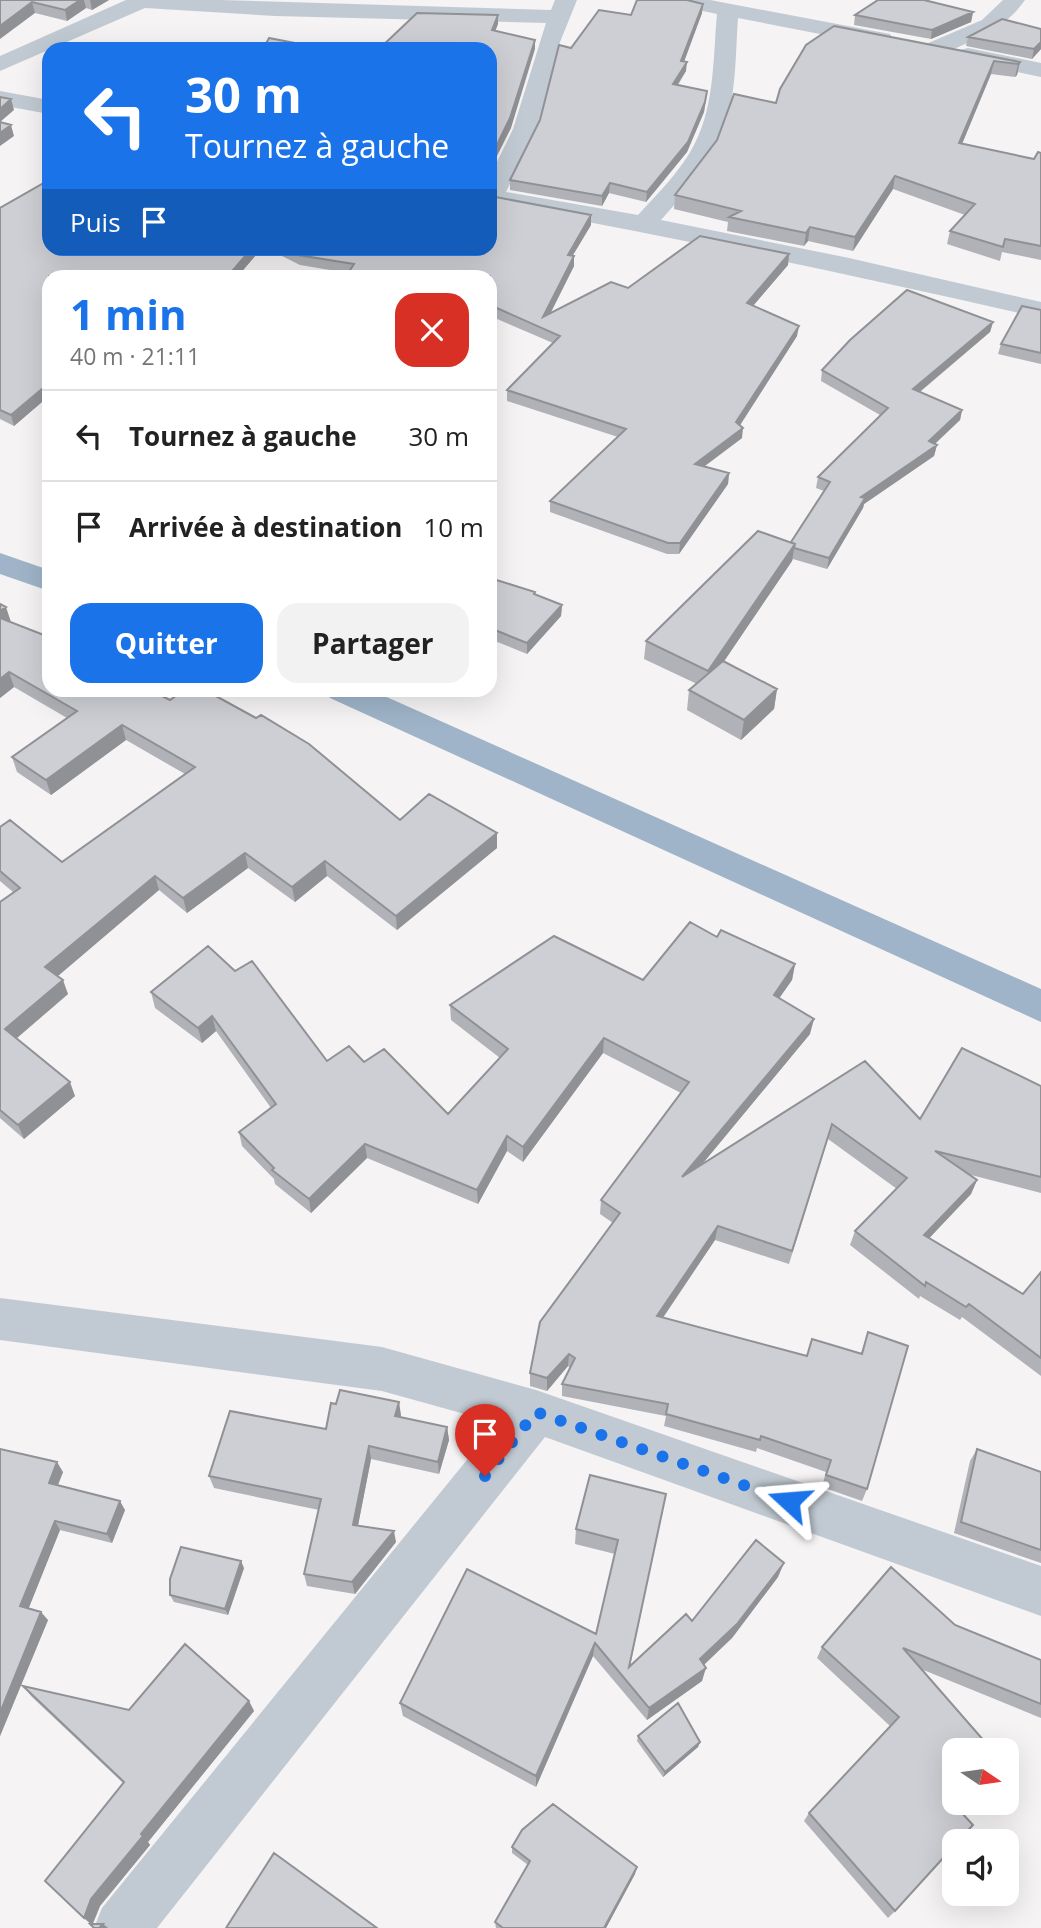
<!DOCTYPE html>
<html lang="fr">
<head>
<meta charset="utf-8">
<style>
	body { margin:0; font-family:"Open Sans",sans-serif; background:#f2f2f2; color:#222; height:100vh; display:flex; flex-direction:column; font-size:26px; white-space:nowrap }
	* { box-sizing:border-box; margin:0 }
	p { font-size:23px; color:#767676 }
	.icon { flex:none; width:38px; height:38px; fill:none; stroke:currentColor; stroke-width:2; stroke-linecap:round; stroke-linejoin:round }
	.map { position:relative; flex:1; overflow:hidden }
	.details { position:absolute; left:42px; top:270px; width:455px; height:427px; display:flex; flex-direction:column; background:#fff; border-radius:21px; box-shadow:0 7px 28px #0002 }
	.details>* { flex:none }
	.banner { position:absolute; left:42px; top:42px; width:455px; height:214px; border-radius:21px; box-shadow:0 7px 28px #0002; background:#1a73e8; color:#fff; overflow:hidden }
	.needle { width:46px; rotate:103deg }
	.buttons { position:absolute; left:942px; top:1738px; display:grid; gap:14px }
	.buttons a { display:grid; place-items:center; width:77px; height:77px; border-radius:14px; background:#fff; box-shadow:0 7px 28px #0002; font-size:35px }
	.pin { position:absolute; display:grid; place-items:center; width:60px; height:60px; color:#fff; margin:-72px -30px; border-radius:50% 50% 50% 0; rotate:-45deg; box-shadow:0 0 7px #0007 }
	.pin .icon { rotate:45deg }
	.me { position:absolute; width:77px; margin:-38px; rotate:289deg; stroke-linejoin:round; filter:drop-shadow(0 0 5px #0008) }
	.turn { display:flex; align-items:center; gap:24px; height:147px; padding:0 28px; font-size:32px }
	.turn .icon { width:91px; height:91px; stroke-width:2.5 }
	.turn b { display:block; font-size:49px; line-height:60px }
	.then { display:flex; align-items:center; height:66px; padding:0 28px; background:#0003; gap:14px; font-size:26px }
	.round { display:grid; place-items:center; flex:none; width:74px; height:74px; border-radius:21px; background:#f2f2f2 }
	.overview { display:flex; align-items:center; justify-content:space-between; height:119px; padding:0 28px }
	h1 { font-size:42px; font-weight:700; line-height:52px; color:#1a73e8 }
	.button { display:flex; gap:14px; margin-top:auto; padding:14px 28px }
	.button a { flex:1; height:80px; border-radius:21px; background:#1a73e8; color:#fff; font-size:28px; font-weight:700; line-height:80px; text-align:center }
	.button a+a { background:#f2f2f2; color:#222 }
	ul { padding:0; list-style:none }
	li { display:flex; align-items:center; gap:21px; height:91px; padding:0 28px; border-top:2px solid #e0e0e0 }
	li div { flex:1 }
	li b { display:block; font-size:26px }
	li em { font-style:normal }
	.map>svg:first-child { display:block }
</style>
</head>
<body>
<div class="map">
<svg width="1041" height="1928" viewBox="0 0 1041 1928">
	<rect width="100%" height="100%" fill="#f5f3f3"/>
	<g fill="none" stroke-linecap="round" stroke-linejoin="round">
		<!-- minor -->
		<path fill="#c1cad2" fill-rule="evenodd" d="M126 0H220L551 10 555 0H577L560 42 537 129 506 192 638 215C658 193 682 170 695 143 715 104 713 56 717 14L670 4 666 0H710L890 34 893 39 890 44 882 46 738 18C735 59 737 103 719 141 706 171 682 196 661 220L849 258 1041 302V318C858 276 675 237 490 204V176L513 129 546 23 275 16 145 8 0 71V56Z
			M1003 0H1025C1004 30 974 40 942 54H926L923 49 926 44 982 20Z
			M968 48 1041 63V77L960 60 957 55 960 50Z
			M0 91 49 100V114L0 105Z
			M0 1298 382 1347 536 1390 1041 1566V1616L545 1437 157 1928H94L102 1908 497 1423 382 1391 0 1340Z"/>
		<!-- trunk -->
		<path fill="#9fb4c9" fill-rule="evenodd" d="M0 553 49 570V591L0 574Z
			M325 690H371L1041 989V1022L330 698Z"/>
	</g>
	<!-- wall -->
	<path fill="#b0b2b7" d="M0 0H109L92 10 86 8 67 21 35 13Z
		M973 12 971 22 931 39 854 25 855 15Z
		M702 13 684 61 686 71 678 85 706 101 704 112 687 152 646 202 609 193 602 206 510 190V180L540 120 571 48 631 15Z
		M1041 29V49L1032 59 966 46 968 37Z
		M806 45 1020 62 1017 75 1015 77 991 74 962 144 1034 159 1041 153V260L1002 252 1000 261 947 244 950 231 965 215 893 189 853 251 808 241 804 246 727 231 728 222 674 209 675 195 776 103Z
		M0 208 262 248 238 276H49V396L14 426 0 419Z
		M591 215V225L573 255 574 266 550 314 628 288 789 254 788 265 753 306 797 336 740 425 742 438 705 466 729 473 728 484 679 554H667L550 512V501L618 437 507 401V390L553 343 490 316V276L348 273 300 265 266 248H490Z
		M1041 310V364L998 354 1001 344Z
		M993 322 990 332 920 392 962 410 960 420 935 444 937 445 934 456 864 504 863 508 827 569 793 559 792 561 724 661 777 689 774 709 741 740 687 710 689 690 697 684 644 659 646 641 791 542 824 491 816 488 818 477 880 415 821 381 822 370Z
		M490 578 535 592V595L562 605 561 616 527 654 490 639Z
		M0 604 10 622 400 820 497 833V848L397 930 327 876 295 902 248 868 187 913 159 890 57 976 68 994 17 1038 75 1096 24 1139 0 1118V902L13 892 0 881V827L62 862 185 774 126 740 51 795 17 772 12 757 67 718 14 687 0 698Z
		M717 937 795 964 792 980 779 998 810 1034 702 1164 865 1061 920 1119 1041 1086V1193L971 1175 977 1180 971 1194 929 1238 1023 1294 1041 1272V1376L962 1317 960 1320 920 1296 919 1299 850 1245 855 1231 897 1189 828 1139 789 1264 715 1240 663 1318 807 1356 812 1339 861 1353 868 1332 867 1489 862 1501 822 1487 826 1472 757 1448 756 1452 664 1426 666 1416 562 1396V1384L570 1368 568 1366 547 1391 530 1386V1373L613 1223 600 1214 601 1200 681 1093 603 1053 523 1162 507 1151 478 1204 367 1158 311 1213 275 1184 274 1179 242 1146 239 1132 271 1108 216 1031 202 1043 155 1008 151 992 327 1061 364 1062 448 1114 500 1058 451 1020 450 1005 643 980Z
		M401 1415 400 1417 447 1427 449 1440 439 1474 371 1459 358 1525 396 1542 355 1594 307 1586 304 1574 319 1510 214 1488 209 1476 326 1429Z
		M0 1449 63 1472 58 1485 125 1510 112 1543 60 1530 28 1609 48 1620 0 1736Z
		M977 1449 1041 1472V1563L954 1533 970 1461Z
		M666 1494 630 1666 692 1621 778 1577 732 1638 704 1665 702 1681 647 1720 593 1656 536 1787 403 1716 400 1703 596 1634 615 1554 575 1544 576 1529Z
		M244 1568 228 1615 174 1602 170 1595Z
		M955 1625 1041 1660V1718L921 1669 960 1812 895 1911 888 1918 804 1821 809 1813 890 1726 817 1658 822 1647Z
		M23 1686 129 1710 249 1701 254 1711 148 1842 150 1845 100 1906 93 1924H103L108 1928H94L91 1924 84 1918 123 1783 32 1697Z
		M638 1736 700 1742 698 1747 663 1777 637 1741Z
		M512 1847 635 1874 606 1928H496L495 1922 528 1865 512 1853Z"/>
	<!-- shaded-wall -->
	<path fill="#909195" d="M80 0H84L86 8 67 21 65 10Z
		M90 0H109L92 10Z
		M32 2 35 13 0 39V26Z
		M703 4 702 13 681 70V61Z
		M973 12 971 22 931 39 932 30Z
		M498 15V24L492 40V30Z
		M535 40V49L511 128 490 170V159Z
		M1041 42V49L1032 59 1034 49Z
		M994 61 991 74 957 156 959 143Z
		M687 62 686 71 672 93 673 84Z
		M1020 62 1017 75 1015 77 1018 64Z
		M707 91 704 112 687 152 646 202 647 192Z
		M11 99 14 110 0 122V109Z
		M11 125 14 136 0 146V133Z
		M895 176 893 189 853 251 855 237Z
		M610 183 609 193 602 206V196Z
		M591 215V225L567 265 568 255Z
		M810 227 808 241 804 246 806 233Z
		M252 248H262L238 276H228Z
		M789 254 788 265 746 314 747 303Z
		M574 256V266L543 328V317Z
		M993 322 990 332 911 399 913 389Z
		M799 326 797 336 735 433 736 422Z
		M49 383V396L14 426 11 415Z
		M962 410 960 420 927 451 929 441Z
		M743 428 742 438 694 474 695 464Z
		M937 445 934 456 864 504 863 508 827 569 829 558 861 497Z
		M729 473 728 484 679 554 680 543Z
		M795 544 792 561 706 688 708 671Z
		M562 605 561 616 527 654V643Z
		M6 607 11 622 0 630V611Z
		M9 672 14 687 0 698V679Z
		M777 689 774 709 741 740 744 720Z
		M122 725 126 740 51 795 46 780Z
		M497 833V848L397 930 396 916Z
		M245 853 248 868 187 913 183 898Z
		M325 861 327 876 295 902 292 887Z
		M155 876 159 890 51 982 45 967Z
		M795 964 792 980 771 1010 774 995Z
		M63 980 68 994 11 1043 5 1029Z
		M212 1016 216 1031 202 1043 198 1028Z
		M814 1019 810 1034 680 1191 682 1177Z
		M604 1038 603 1053 523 1162V1147Z
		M70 1082 75 1096 24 1139 18 1125Z
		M507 1136V1151L478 1204 477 1190Z
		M365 1144 367 1158 311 1213 309 1199Z
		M977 1180 971 1194 919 1249 924 1235Z
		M718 1226 715 1240 655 1329 657 1316Z
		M569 1354 568 1366 547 1391V1378Z
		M399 1402 401 1415 396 1429 395 1416Z
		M447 1427 449 1440 439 1474 438 1462Z
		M369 1446 371 1459 356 1536 353 1525Z
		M57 1462 63 1472 55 1492 49 1483Z
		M120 1501 125 1510 112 1543 107 1534Z
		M55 1521 60 1530 26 1615 20 1606Z
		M394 1531 396 1542 355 1594 352 1582Z
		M241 1561 244 1568 228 1615 225 1609Z
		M784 1563 778 1577 732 1638 696 1672 700 1659Z
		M41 1612 48 1620 0 1736V1713Z
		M595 1643 593 1656 536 1787V1776Z
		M706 1668 702 1681 647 1720 649 1708Z
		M249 1701 254 1711 148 1842 150 1845 100 1906 92 1925 84 1918 91 1899 141 1834Z
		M700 1742 698 1747 663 1777 665 1772Z
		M637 1867 635 1874 606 1928H604Z
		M103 1924 108 1928H99Z"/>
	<!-- building -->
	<path fill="#cdcfd5" stroke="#909195" stroke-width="2" d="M0 0H80L65 10 32 2 0 26Z
		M637 0H687L703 4 681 61 687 62 673 84 707 91 705 102 688 142 647 192 610 183 602 196 510 180 540 120 559 45 571 48 599 10 631 15Z
		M878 0H924L973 12 932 30 855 15Z
		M417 13 498 15 492 30 535 40 510 118 490 159V49H379Z
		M1002 19 1041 29V42L1034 49 968 37Z
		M834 26 1020 62 1018 64 994 61 959 143 1034 159 1038 152 1041 153V246L1005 239 1003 247 950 231 975 204 895 176 855 237 810 227 806 233 729 217 741 211 675 195 717 140 734 94 776 103 780 89 806 45Z
		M269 38 326 49H263Z
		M0 97 11 99 0 109Z
		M0 122 11 125 0 133Z
		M49 180V248H252L228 276H49V383L11 415 0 410V208Z
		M490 196 591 215 568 255 574 256 543 317 611 282 628 288 700 236 789 254 747 303 799 326 736 422 743 428 695 464 729 473 680 543H668L550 501 626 429 507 390 560 336 490 305V276H346L354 264 298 255 286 248H490Z
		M907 290 993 322 913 389 962 410 929 441 937 445 861 497 865 498 829 558 794 548 795 544 791 542 830 482 818 477 888 408 822 370 850 340Z
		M1022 306 1041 310V353L1001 344Z
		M758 531 795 544 708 671 646 641Z
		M490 578 535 592 534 594 562 605 527 643 490 628Z
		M0 604 6 607 0 611Z
		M0 618 49 637V690H150L170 700 184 690H205L256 718 261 715 309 744 400 820 429 794 497 833 396 916 325 861 292 887 245 853 183 898 155 876 45 967 63 980 5 1029 70 1082 18 1125 0 1110V902L20 888 0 871V827L10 820 62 862 195 767 122 725 46 780 12 757 77 711 9 672 0 679Z
		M723 661 777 689 744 720 689 690Z
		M690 922 717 937 721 930 795 964 774 995 814 1019 682 1177 865 1061 920 1119 962 1048 1041 1086V1177L935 1151 977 1180 924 1235 1023 1294 1041 1272V1358L969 1304 966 1307 926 1282 925 1286 855 1231 907 1178 832 1124 792 1251 718 1226 657 1316 807 1356 812 1339 862 1354 868 1332 908 1346 867 1489 826 1475 831 1460 761 1436 760 1440 666 1414 668 1404 562 1384 575 1358 569 1354 547 1378 530 1373 540 1322 620 1213 601 1200 689 1082 604 1038 523 1147 507 1136 477 1190 365 1144 309 1199 272 1170 274 1168 239 1132 276 1104 212 1016 198 1028 151 992 208 946 235 971 252 961 327 1061 349 1046 364 1062 384 1049 448 1114 508 1049 450 1005 554 936 643 980Z
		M340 1390 399 1402 395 1416 447 1427 438 1462 369 1446 353 1525 394 1531 352 1582 304 1574 321 1499 209 1476 230 1411 326 1429 331 1403 336 1404Z
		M0 1449 57 1462 49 1483 120 1501 107 1534 55 1521 20 1606 41 1612 0 1713Z
		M977 1449 1041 1472V1550L961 1522Z
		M590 1475 666 1494 629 1667 686 1614 692 1621 756 1540 784 1563 737 1624 700 1659 706 1668 649 1708 595 1643 536 1776 400 1703 467 1569 596 1634 618 1540 576 1529Z
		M181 1547 241 1561 225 1609 170 1595V1579Z
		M891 1567 955 1625 1041 1660V1704L903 1648 992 1750H954V1802H969L960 1811 973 1825 958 1841H954V1846L895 1911 809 1813 899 1717 822 1647Z
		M185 1644 249 1701 141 1834 143 1836 91 1899 84 1918 45 1881 124 1782 23 1686 129 1710Z
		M678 1703 700 1742 665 1772 638 1736Z
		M553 1804 637 1867 604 1928H503L495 1922 530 1861 512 1847 522 1830Z
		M274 1853 377 1928H226Z
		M90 1924H103L99 1928H94Z"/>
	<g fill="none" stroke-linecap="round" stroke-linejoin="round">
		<!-- route -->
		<path stroke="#1a73e8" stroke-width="12" stroke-dasharray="0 21.6" d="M485 1476 536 1412 789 1501"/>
	</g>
</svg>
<div class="buttons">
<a><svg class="needle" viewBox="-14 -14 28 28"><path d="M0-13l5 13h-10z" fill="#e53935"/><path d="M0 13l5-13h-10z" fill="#767676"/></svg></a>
<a><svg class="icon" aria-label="sound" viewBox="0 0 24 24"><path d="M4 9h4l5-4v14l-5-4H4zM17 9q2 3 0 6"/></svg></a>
</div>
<div class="pin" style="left:485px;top:1476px;background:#d93025"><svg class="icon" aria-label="arrive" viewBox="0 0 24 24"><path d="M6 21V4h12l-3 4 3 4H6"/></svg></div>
<svg class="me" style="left:789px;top:1501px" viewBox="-20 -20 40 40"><path d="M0-17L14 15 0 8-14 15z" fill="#1a73e8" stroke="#fff" stroke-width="4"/></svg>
<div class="banner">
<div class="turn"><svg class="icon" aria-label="left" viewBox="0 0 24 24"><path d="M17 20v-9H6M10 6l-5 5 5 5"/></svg><div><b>30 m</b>Tournez à gauche</div></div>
<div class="then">Puis<svg class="icon" aria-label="arrive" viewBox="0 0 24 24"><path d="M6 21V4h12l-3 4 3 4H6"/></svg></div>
</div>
<section class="details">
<div class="overview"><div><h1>1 min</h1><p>40 m · 21:11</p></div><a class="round" style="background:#d93025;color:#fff"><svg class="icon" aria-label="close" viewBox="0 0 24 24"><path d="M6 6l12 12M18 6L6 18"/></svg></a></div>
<ul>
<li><svg class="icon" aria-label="left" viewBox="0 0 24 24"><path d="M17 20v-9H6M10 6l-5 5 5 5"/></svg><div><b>Tournez à gauche</b></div><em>30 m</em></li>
<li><svg class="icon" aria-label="arrive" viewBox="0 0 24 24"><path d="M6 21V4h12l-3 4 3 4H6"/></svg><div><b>Arrivée à destination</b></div><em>10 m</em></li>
</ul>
<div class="button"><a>Quitter</a><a>Partager</a></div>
</section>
</div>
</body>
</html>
